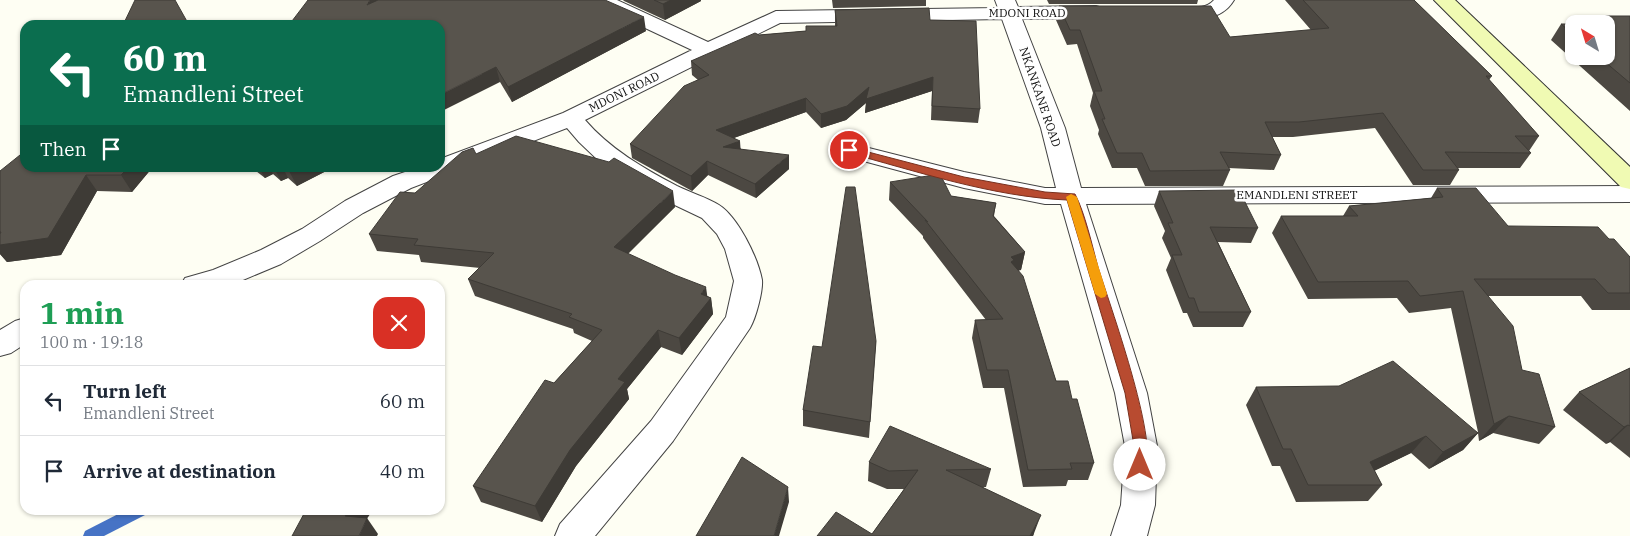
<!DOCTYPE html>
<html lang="en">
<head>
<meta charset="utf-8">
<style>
	body { margin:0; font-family:"IBM Plex Serif",serif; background:#f6f6f7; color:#1f2937; height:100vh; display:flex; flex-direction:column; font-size:19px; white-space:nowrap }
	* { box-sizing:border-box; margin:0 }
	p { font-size:16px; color:#747a83 }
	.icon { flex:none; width:28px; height:28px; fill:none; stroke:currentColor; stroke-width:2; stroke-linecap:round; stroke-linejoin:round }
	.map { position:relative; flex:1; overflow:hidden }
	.details { position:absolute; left:20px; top:280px; width:425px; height:235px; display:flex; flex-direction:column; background:#fff; border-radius:15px; box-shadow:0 1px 4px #0004 }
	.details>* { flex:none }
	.banner { position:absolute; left:20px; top:20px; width:425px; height:152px; border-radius:15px; box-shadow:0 1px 4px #0004; background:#0b6e4f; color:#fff; overflow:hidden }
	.needle { width:32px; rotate:322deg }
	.fabs { position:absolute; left:1565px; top:15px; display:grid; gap:10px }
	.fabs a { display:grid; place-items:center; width:50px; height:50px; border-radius:10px; background:#fff; box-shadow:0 1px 4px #0004; font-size:25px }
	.pin { position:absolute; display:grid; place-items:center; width:42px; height:42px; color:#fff; margin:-21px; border:2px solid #fff; border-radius:50%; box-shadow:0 1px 5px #0007 }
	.me { position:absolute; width:55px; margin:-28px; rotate:0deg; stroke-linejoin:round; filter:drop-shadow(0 0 4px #0008) }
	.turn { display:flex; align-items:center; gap:18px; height:105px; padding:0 20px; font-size:22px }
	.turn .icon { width:65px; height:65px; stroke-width:2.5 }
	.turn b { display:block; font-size:35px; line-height:42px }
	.then { display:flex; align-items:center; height:48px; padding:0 20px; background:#0003; gap:10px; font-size:19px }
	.round { display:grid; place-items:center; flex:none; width:52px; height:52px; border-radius:15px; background:#f6f6f7 }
	.headline { display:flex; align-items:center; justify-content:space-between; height:85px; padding:0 20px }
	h1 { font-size:30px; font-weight:800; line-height:38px; color:#1e9e55 }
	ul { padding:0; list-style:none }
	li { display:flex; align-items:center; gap:15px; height:70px; padding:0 20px; border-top:1px solid #e0e1e3 }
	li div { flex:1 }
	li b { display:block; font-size:19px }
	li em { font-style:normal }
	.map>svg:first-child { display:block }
</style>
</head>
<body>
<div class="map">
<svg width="1630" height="536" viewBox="0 0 1630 536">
	<rect width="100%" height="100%" fill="#fefef3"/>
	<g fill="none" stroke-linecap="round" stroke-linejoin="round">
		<!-- stream -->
		<path fill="#4673c5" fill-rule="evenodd" d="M126 510H147L145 515 104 536H83L85 531Z"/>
		<!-- street casing -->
		<g stroke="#434343" stroke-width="2">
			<path id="street" d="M591 0H617L708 42 776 11 998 8 995 0H1015L1018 7 1096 6 1103 8 1106 12 1103 16 1096 18 1022 19 1065 128 1081 188 1630 186V202L1086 204 1147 393 1157 446 1155 505 1147 536H1111L1121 505 1125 446 1115 393 1061 204H1045L964 188 841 155 837 150 841 145 849 143 964 172 1045 188H1056L1041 128 1002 19 780 23 585 120C610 149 643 168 677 186 691 193 706 197 719 205 738 217 758 258 762 280 763 291 756 318 750 328L673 441 595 536H555L560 524 651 421 726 317 734 281 725 249 717 234 702 218 660 198 600 162 579 142 567 128 411 188 363 213 320 241 281 264 231 285H181L185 278 213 270 261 250 302 229 345 201 393 176 417 168H440V159L563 113 692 50 594 4Z
				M1214 0H1234C1221 22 1192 22 1169 16L1166 12 1169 8C1184 4 1203 13 1214 0Z
				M25 318V344L11 353 0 356V330L15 321Z"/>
		</g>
		<!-- secondary casing -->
		<g stroke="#323232" stroke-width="2">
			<path id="secondary" d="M1434 0H1455L1630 167V189L1621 187Z"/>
		</g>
		<!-- street -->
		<use href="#street" fill="#fff" fill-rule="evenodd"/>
		<!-- secondary -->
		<use href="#secondary" fill="#f0fab3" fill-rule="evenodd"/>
	</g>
	<!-- wall -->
	<path fill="#4c4842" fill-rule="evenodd" d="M308 0 646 31 512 102 500 82Z
		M623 0H701V1L665 20 624 1Z
		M832 0H926V6L833 8Z
		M1047 0H1198L1197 4H1049Z
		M1285 0H1414L1492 76 1489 80 1539 136 1529 151 1531 153 1520 168H1458L1459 170 1450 185H1413L1375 128 1293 137H1272L1281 155 1274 170 1228 168 1230 170 1223 186H1145L1137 168H1112L1098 134 1099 130 1090 106 1093 93 1077 44 1067 45 1056 20 1059 6 1230 37 1311 30Z
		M835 10 930 20 980 109 978 123 931 120 932 91 865 113 866 103 846 120 821 128 806 112 734 138 741 149 789 169 756 198 708 175 692 191 632 158 630 144 698 80 692 75 691 61 759 35 806 31 835 26Z
		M1577 16H1630V111L1551 40 1561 24H1572ZM1574 24H1606V56H1574Z
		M476 154 675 207 628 254 711 298 713 314 682 355 661 347 627 389 629 399 576 466 542 522 481 502 473 486 554 383 592 341 574 333 573 329 475 296 468 279 480 268 421 262 419 255 377 251 369 234 415 193Z
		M152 168 132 192 97 191 61 255 7 262 0 254V171Z
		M252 168H332L297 186 288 178 281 181 273 174 265 178Z
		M890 182 951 196 996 203 994 216 1025 252 1021 270H1018L1056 381 1072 399 1094 463 1088 480H1068L1066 486 1023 487 1004 388H983L972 338 975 320H986L923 238V236L889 200Z
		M1437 188 1508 226 1609 239 1630 257V310H1592L1581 296H1488L1522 370 1555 427 1539 444 1493 433 1479 441 1478 433 1463 450 1429 469 1411 453 1374 471 1382 485 1368 501 1296 502 1280 466H1272L1246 405 1256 387 1478 432 1451 308 1409 313 1397 298 1308 299 1272 233 1281 216H1343L1349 206 1431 198Z
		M1159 191 1258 228 1251 243 1218 242 1251 312 1243 327H1193L1187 313H1183L1166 270 1171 258 1162 238 1165 231 1154 206Z
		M876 341 869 438 803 426V410L822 347Z
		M1630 368V458L1610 442 1606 444 1563 410 1579 392Z
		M869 462 991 469 986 487H983L1034 533 1033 536H817L872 534 904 489H887L868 481Z"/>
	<!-- shaded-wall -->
	<path fill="#3e3b36" d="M370 0H382L367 5Z
		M671 0H701V1L665 20 663 4Z
		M644 17 646 31 512 102 508 87Z
		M496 67 500 82 440 112V95Z
		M933 77 932 91 865 113 866 103 846 120 821 128V114L869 87Z
		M806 98V112L717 144 716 130Z
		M740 141 741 155 723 147Z
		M789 155V169L756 198 755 184Z
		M707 161 708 175 692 191 691 176Z
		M128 168H152L132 192 121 175Z
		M259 168H270L273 174 265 178Z
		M274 168H283L288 178 281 181Z
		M296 168H332L297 186 289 171Z
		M86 175 97 191 61 255 7 262 0 254V245Z
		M673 191 675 207 617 264 614 247Z
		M1025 252 1021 270 1011 273V257Z
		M706 287 708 301 711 298 713 314 682 355 679 338 701 294Z
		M658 330 661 347 627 389 629 399 576 466 542 522 535 506 570 450 618 379Z
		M1509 416 1493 433 1479 441 1494 424Z
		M1628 425 1610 442 1606 444 1624 427Z
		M1478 433 1463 450 1429 469 1443 452Z
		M1426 436 1411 453 1357 479 1370 462Z
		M788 487 789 502 779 536H774Z
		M350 510H373L357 533 345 516Z
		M1041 515 1033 536H1030Z
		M367 518 378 534 377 536H359Z"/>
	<!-- building -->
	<path fill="#58544d" stroke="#3e3b36" d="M135 0H175L189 25H123Z
		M308 0H370L367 5 378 0H605L644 17 508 87 496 67 440 95V25H289Z
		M654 0H671L663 4Z
		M1303 0H1414L1492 76H1486L1539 136H1515L1531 153 1445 152 1459 170H1423L1383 113 1299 122H1265L1281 155 1220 152 1230 170 1150 171 1142 153H1117L1102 119H1105L1094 91H1102L1080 30H1070L1059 6H1211L1230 37 1329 28Z
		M929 8 930 20 976 21 980 109 932 106 933 77 866 99 869 87 847 106 821 114 806 98 716 130 740 141 723 147 789 155 755 184 707 161 691 176 630 144 684 86 709 75 691 61 755 33 759 35 806 31V26H837L835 10Z
		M1577 16H1630V83L1598 56H1606V24H1586Z
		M1561 24H1574V35Z
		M516 136 609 162 614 158 673 191 614 247 675 275 706 287 701 294 711 298 679 338 658 330 618 379 625 382 570 450 535 506 473 486 545 380 554 383 602 330 569 317 572 314 468 279 494 253 414 245 418 239 369 234 400 192 415 193 462 152 473 148 476 154Z
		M25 151V168H128L121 175H86L48 238 0 245V234L1 232H0V171Z
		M286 168H296L289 171Z
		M940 174 951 196 996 203 993 216 1025 252 1011 257 1014 260 1011 262 1023 276 1056 381H1068L1072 399H1077L1094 463H1070L1072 469 1028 470 1008 370H987L975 320 1003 319 925 220 928 222 890 182Z
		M846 187H855L876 341 870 422 803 410 813 346 822 347Z
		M1437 188H1476L1508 226 1598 227 1609 239H1614L1630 257V293H1608L1595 279H1474L1513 326 1522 370 1539 374 1555 427 1509 416 1494 424 1463 291 1420 296 1408 281 1318 282 1281 216H1358L1349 206 1443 197Z
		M1239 190 1258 228 1210 227 1251 312H1199L1194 298H1189L1172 255H1182L1168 223H1173L1159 191Z
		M1393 361 1478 433 1443 452 1426 436 1370 462 1382 485H1308L1291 449H1283L1256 387 1339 386Z
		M1630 368V426L1628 425 1624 427 1579 392Z
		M890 426 991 469 946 470 1041 515 1030 536H817L836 512 872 534 918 470 889 471 869 462Z
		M742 457 788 487 774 536H696Z
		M306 510H350L345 516 367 518 359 536H292Z"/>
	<!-- route -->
	<path fill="#b84b30" stroke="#78311f" d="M845 147H849L964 177 1045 192 1075 194C1085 213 1092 245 1098 267 1109 303 1159 440 1145 470L1140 471 1135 470 1133 465 1134 446 1125 393 1067 200C993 197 916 171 845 152Z"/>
	<!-- slow -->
	<path fill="#f59e0b" d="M1071 194 1077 197 1107 294 1105 297 1101 298 1095 294 1066 197Z"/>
	<g text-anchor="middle" stroke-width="5" stroke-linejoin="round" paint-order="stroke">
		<!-- street labels -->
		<g font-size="12" fill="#101010" stroke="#fff">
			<text x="1027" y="17">MDONI ROAD</text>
			<text transform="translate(624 92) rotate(-26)" y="4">MDONI ROAD</text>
			<text transform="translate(1040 97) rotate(71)" y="4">NKANKANE ROAD</text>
			<text x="1297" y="199">EMANDLENI STREET</text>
		</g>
	</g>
</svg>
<div class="fabs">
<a><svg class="needle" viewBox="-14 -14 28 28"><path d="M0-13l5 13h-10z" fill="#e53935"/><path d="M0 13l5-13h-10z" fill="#747a83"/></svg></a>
</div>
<div class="pin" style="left:849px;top:150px;background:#d93025"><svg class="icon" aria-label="arrive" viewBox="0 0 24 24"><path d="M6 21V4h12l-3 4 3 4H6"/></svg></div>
<svg class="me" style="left:1140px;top:465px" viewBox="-20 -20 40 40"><circle r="19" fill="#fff"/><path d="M0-13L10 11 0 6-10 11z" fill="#b84b30"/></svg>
<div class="banner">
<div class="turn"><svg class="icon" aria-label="left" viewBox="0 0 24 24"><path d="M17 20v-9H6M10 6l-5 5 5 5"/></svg><div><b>60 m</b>Emandleni Street</div></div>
<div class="then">Then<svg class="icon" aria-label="arrive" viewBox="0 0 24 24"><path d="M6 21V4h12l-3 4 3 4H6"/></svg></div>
</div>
<section class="details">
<div class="headline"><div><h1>1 min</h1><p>100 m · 19:18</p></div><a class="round" style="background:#d93025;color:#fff"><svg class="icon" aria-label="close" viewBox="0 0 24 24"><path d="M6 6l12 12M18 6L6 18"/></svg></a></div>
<ul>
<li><svg class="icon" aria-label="left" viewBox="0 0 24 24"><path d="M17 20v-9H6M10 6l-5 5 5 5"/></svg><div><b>Turn left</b><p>Emandleni Street</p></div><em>60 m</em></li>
<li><svg class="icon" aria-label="arrive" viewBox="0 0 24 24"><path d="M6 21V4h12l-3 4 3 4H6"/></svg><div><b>Arrive at destination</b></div><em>40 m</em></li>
</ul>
</section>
</div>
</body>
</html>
